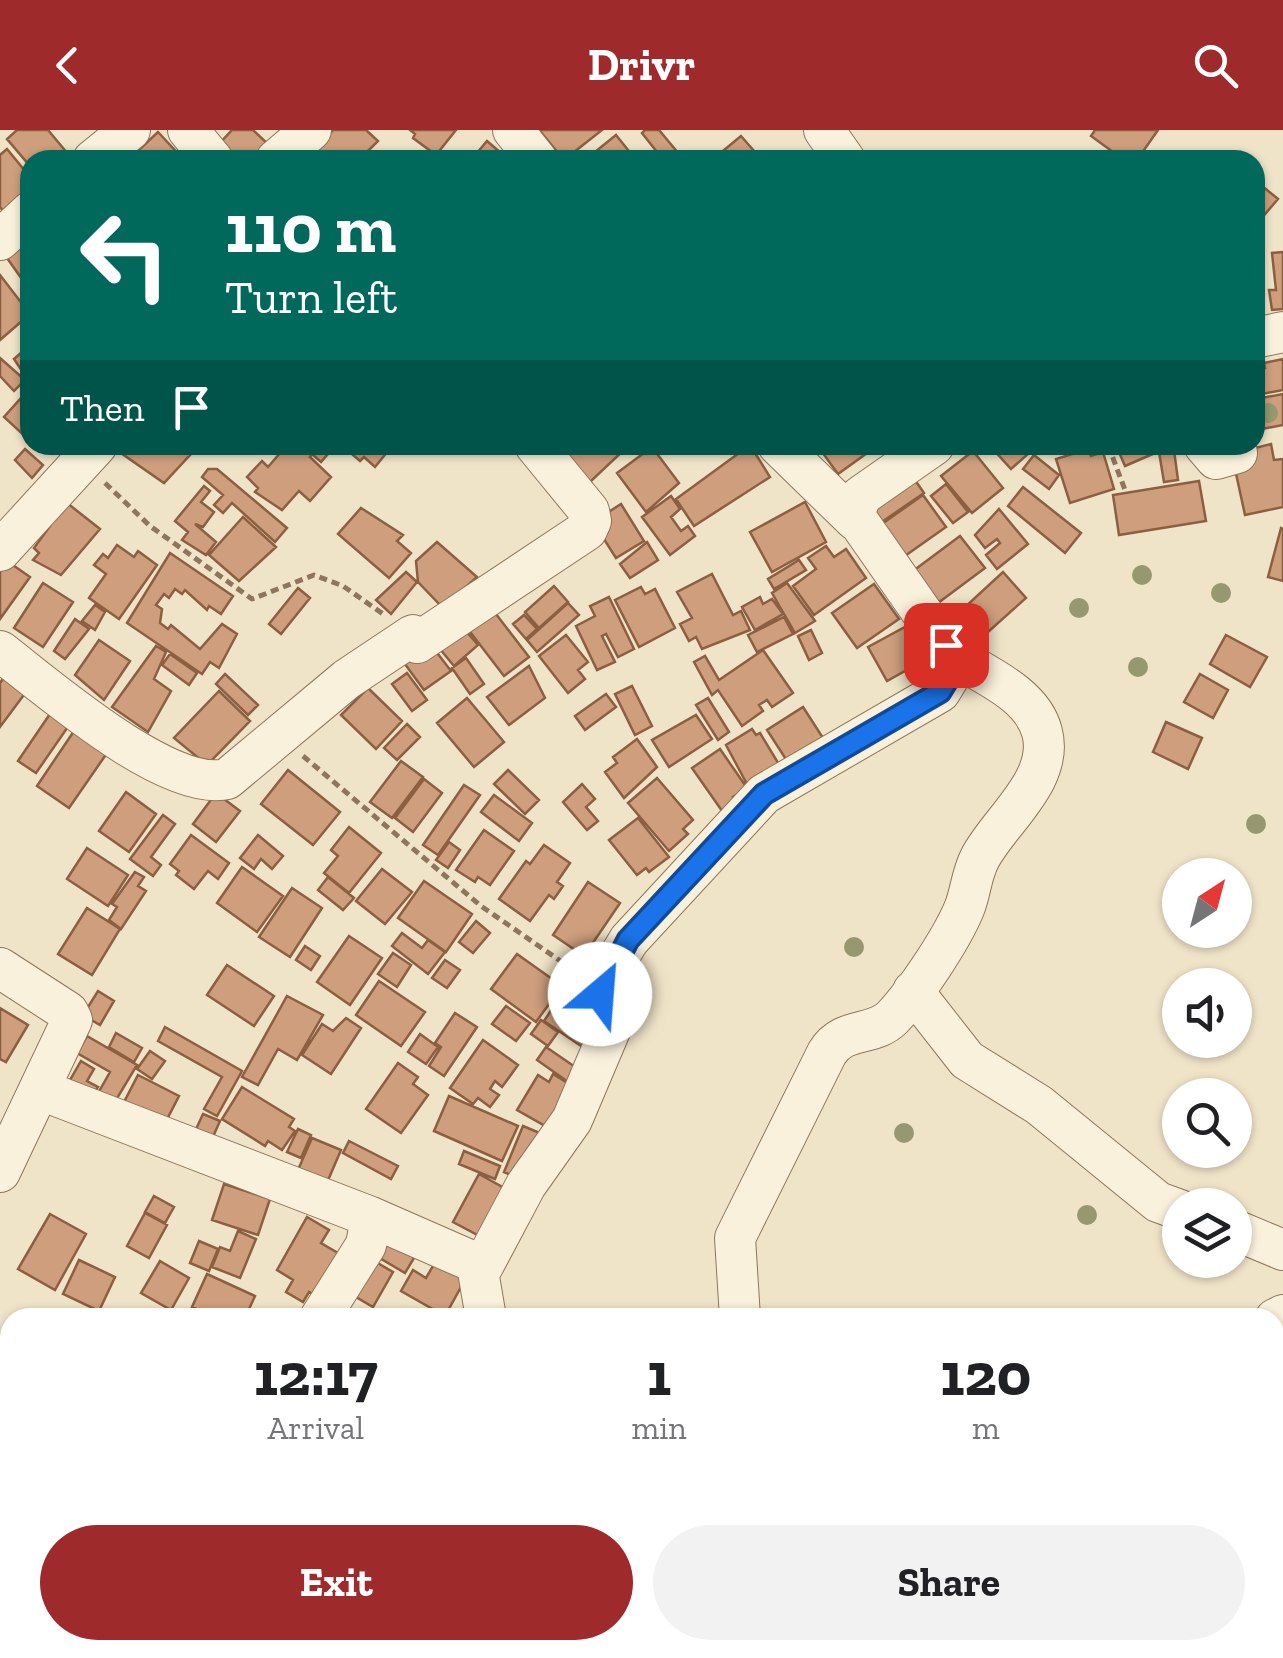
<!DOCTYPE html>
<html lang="en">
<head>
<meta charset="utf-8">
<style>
	body { margin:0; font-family:"Zilla Slab",serif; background:#f2f2f2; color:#202124; height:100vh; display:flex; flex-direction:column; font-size:38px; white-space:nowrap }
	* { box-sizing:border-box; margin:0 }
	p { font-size:32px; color:#757577 }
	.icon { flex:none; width:55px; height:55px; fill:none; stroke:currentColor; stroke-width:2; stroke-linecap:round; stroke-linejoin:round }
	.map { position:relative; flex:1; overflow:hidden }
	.drawer { position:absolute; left:0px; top:1178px; width:1285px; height:352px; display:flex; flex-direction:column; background:#fff; border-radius:30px 30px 0 0; box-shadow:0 2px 8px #0004 }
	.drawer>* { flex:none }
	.hud { position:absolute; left:20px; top:20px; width:1245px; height:305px; border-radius:30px; box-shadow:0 2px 8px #0004; background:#00695c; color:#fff; overflow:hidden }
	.needle { width:65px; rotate:36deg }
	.controls { position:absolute; left:1162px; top:728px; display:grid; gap:20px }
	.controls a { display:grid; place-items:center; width:90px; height:90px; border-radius:50%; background:#fff; box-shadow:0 2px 8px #0004; font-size:50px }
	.pin { position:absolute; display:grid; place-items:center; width:85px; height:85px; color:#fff; margin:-42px; border-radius:20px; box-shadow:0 5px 15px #0006 }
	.me { position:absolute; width:110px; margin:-55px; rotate:27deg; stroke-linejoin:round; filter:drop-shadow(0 0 8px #0008) }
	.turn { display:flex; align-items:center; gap:35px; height:210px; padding:0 40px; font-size:45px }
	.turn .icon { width:130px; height:130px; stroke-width:2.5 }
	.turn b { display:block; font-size:70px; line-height:85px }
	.then { display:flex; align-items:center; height:95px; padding:0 40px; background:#0003; gap:20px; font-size:38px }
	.eta { display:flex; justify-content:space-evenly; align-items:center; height:170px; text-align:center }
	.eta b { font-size:60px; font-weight:700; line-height:70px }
	.action { display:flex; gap:20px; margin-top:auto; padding:20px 40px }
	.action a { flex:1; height:115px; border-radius:60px; background:#9e2a2b; color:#fff; font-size:40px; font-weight:700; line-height:115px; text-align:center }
	.action a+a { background:#f2f2f2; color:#202124 }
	header { display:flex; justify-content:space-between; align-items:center; height:130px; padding:0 40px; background:#9e2a2b; color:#fff; font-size:45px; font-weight:700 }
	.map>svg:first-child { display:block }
</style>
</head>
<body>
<header><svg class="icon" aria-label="back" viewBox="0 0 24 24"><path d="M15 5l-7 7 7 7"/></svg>Drivr<svg class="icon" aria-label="search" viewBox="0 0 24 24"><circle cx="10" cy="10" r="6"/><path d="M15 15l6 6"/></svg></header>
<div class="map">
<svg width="1283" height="1528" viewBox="0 0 1283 1528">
	<rect width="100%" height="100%" fill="#f0e4c8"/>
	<!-- building -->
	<path fill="#cf9f7d" stroke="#8d5f41" stroke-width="2.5" d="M17 0H48L73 30H30V36L7 9Z
		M232 0H253L268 14 262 30H238L220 13Z
		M333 0H366L378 11 359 30H315L310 26Z
		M410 0H456L436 25 413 8 415 4Z
		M539 0H602L564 30Z
		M645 0H659L684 30H647L657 22 642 3Z
		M1095 0H1158L1137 30H1124L1091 6Z
		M158 2 184 30H128Z
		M616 5 636 30H585Z
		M741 6 762 30H712Z
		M487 11 508 29 507 30H471Z
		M7 19 30 47V67L7 86 0 77V25Z
		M1255 50 1278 69 1260 90 1255 86Z
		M30 111V148L24 152 7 128Z
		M1283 122V179L1272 180 1269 160H1276L1272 123Z
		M0 145 30 184 0 210Z
		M30 215V240L24 244 14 229Z
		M0 228 25 250 14 261 0 246Z
		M1283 229V260L1256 265 1255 240 1265 238 1264 233Z
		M30 258V311L4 287Z
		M1283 264V295L1262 299 1256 269Z
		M1271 314 1274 330 1283 329V377L1245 385 1235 339 1247 320Z
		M124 315H180L190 325 164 353 118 321Z
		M287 315H301L309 322 316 315 327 325 321 332 312 324 310 327 331 347 310 371 299 361 282 380 255 362 258 358 247 347 262 331 268 337Z
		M393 315 375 337 364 327 360 331 344 317Z
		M579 315H621L625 319 590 352 566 327Z
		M750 315 770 347 694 396 676 369Z
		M817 315H871L874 318 838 344Z
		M983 315H1038L1011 339 991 317 987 320Z
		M1116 315H1160L1162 320 1125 336Z
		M652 317 679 353 646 382 617 343Z
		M25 319 43 335 32 348 15 330Z
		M1088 319 1091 326 1103 322 1114 359 1070 373 1056 329Z
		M1174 320 1178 350 1164 352 1159 322Z
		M973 321 1003 358 972 383 941 346Z
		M1034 325 1059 345 1049 359 1023 339Z
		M208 339H217L287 398 275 412 232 373 223 383 214 375 223 365 202 347Z
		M910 343 924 363 876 396 863 376Z
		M1199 351 1206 391 1119 405 1113 365Z
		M946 354 968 382 953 393 931 366Z
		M204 356 210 361 201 372 214 382 203 397 195 394 216 412 206 425 182 410 188 402 175 391Z
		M1023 357 1081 403 1065 423 1008 376Z
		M923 365 946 397 902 428 879 396Z
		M671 366 680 379 671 387 681 401 688 396 695 406 670 425 642 387Z
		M62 369 100 399 61 445 33 430 39 423 34 418 50 396 44 392Z
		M805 372 826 412 772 442 750 402Z
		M621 374 644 411 616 428 593 392Z
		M361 378 403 405 397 411 411 423 389 448 338 404Z
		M999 379 1028 414 997 439 986 425 1000 413 997 409 985 418 975 405Z
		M243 387 276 417 239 451 209 425Z
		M1281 398 1283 399V451L1268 447Z
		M960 406 985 438 938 473 913 441Z
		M437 412 477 447 443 478 418 452 416 431Z
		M647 412 658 430 630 448 620 434Z
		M117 415 134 427 138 421 157 435 119 489 89 468 106 444 94 435 103 424 108 428Z
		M826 416 834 427 846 419 866 448 814 485 793 456 816 439 808 428Z
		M170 423 233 466 221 484 209 476 207 480 185 460 182 464 175 459 169 468 164 464 156 475 162 479 160 493 168 499 171 495 200 519 222 494 237 504 219 538 210 532 202 544 127 493Z
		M0 426 30 447 0 489Z
		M799 430 806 440 774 459 768 449Z
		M406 442 417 452 391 484 376 470Z
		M1003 442 1026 468 988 502 965 477Z
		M712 444 733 485 741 481 750 500 702 519 696 507 689 511 680 494 692 488 677 462Z
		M43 453 73 472 43 517 14 498Z
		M787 453 815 491 795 503 772 463Z
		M874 454 899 489 857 518 832 483Z
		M554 456 568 472 539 498 525 482Z
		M641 457 645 464 655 459 675 498 639 517 615 470Z
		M298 458 310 468 281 504 269 494Z
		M609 467 634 519 618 527 606 504 602 506 615 532 597 540 576 496 595 486 590 476Z
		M760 467 763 474 772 469 783 484 755 500 742 477Z
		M486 471 529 527 504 546 461 490Z
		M568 473 579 485 537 522 527 510Z
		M95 475 105 482 95 500 82 491Z
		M524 485 537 499 526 509 513 494Z
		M784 487 793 504 757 522 748 505Z
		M75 489 89 499 65 529 54 521Z
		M916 491 928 528 887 551 868 517Z
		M459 493 478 515 454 536 435 513Z
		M811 500 822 523 809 530 798 506Z
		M566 505 588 532 578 540 585 549 568 563 539 526Z
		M1226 505 1267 527 1250 557 1210 534Z
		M99 510 130 531 104 570 75 545Z
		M428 511 451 541 424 560 402 530Z
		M156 516 166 522 154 549 171 561 148 602 112 577Z
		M763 520 793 563 772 577 767 570 759 575 763 581 742 596 718 560 712 565 694 532 705 526 719 550Z
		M170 524 197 543 189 555 162 535Z
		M466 528 484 554 470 564 452 538Z
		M529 536 545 568 509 595 487 567Z
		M8 542 26 562 0 597V553Z
		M407 543 427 570 412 581 392 554Z
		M225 544 258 575 248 585 216 554Z
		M1200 544 1228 560 1213 588 1184 572Z
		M632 556 652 596 635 605 615 564Z
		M368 558 402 591 376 619 341 585Z
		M219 561 250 591 207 635 174 608Z
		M606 564 616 577 585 600 575 586Z
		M467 568 504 612 474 637 437 593Z
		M708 568 729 602 718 610 696 575Z
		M56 575 74 588 36 643 18 631Z
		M803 577 825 611 789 634 767 600Z
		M696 585 712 609 669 637 652 610Z
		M1166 592 1202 608 1188 639 1153 622Z
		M407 594 420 607 397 630 384 618Z
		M752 599 756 605 760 603 780 636 748 656 726 615Z
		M74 601 107 623 69 678 37 656Z
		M637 609 657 637 624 668 605 642 617 633 613 627Z
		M720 619 747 658 733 667 741 678 727 688 692 638Z
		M401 631 423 647 392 688 370 672Z
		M288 640 340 682 313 715 261 674Z
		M508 640 539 670 525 684 494 654Z
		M657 648 693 690 683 699 688 704 669 721 628 673Z
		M424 649 442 663 413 702 395 688Z
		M582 654 595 669 586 677 598 691 587 700 563 672Z
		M464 655 480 665 438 725 423 715Z
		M126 662 156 684 129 722 99 701Z
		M216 663 240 681 216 712 193 694Z
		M494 665 532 693 519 711 481 682Z
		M163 685 175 694 151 727 161 735 153 746 130 729Z
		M638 688 669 727 649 742 646 738 637 745 609 710Z
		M349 697 381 723 349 763 324 743 338 726 331 720Z
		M484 700 514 721 490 755 478 747 475 752 456 740Z
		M191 705 229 733 218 749 208 741 194 759 176 745 179 741 170 734Z
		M258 705 283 726 272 739 261 729 254 739 240 728Z
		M449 712 460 720 448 738 436 730Z
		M544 715 570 733 557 752 563 756 554 769 549 765 530 791 499 769 526 731 530 734Z
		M87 718 128 745 108 776 67 749Z
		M242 737 283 766 257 802 217 773Z
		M382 739 412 762 385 794 356 771Z
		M135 742 144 747 138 756 146 761 121 799 109 790 117 777 112 774Z
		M328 747 354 768 343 780 318 760Z
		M424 751 472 784 446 822 398 788Z
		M588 752 620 773 584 826 553 805Z
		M292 758 322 778 290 827 259 807Z
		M87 778 120 799 92 845 58 824Z
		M476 791 490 803 473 823 459 812Z
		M402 803 422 818 428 810 445 822 428 844 392 816Z
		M349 806 382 828 350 875 317 852Z
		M305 816 320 826 311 840 296 830Z
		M393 823 411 835 397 857 378 844Z
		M517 824 562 856 536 892 491 859Z
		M445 830 460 840 447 858 432 848Z
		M227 835 274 866 254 896 207 865Z
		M379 851 425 882 401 916 356 885Z
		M566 858 613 889 590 922 544 891Z
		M98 861 114 871 100 895 83 885Z
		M287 866 323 885 297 930 278 919 258 955 242 947Z
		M506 876 530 893 516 911 492 894Z
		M0 878 28 895 6 932 0 929Z
		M455 883 477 897 444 946 429 936 441 917 435 913Z
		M346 888 361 898 331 944 302 925 322 894 333 901Z
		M541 890 558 902 548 916 531 904Z
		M165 897 242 941 217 986 204 979 222 947 158 911Z
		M116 903 142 918 134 932 109 917Z
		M420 904 438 917 426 934 408 922Z
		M87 906 137 935 113 975 97 965 110 942 77 923Z
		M483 910 518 935 502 957 495 951 490 959 499 965 490 977 478 968 473 974 450 958Z
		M546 917 581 941 571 954 537 930Z
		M150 921 165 931 152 949 137 939Z
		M81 931 94 939 87 951 98 957 89 971 66 957Z
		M398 933 418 947 413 954 428 965 401 1003 366 979Z
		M553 944 574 957 547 997 517 980 538 945 549 952Z
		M138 945 179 966 163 997 122 976Z
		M242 957 294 989 289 997 295 1001 282 1020 268 1011 265 1016 222 989Z
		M449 966 518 996 502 1031 434 1001Z
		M203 984 220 991 208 1018 191 1010Z
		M523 996 542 1004 523 1050 504 1042Z
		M298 999 311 1005 301 1028 287 1022Z
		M312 1008 341 1020 326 1055 297 1042Z
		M349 1011 398 1036 391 1049 343 1023Z
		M464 1021 500 1036 495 1049 459 1034Z
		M479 1044 515 1064 489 1111 453 1092Z
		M224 1054 270 1069 258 1105 212 1090Z
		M154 1066 174 1077 165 1093 145 1082Z
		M145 1083 167 1095 149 1128 127 1116Z
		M50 1084 86 1104 55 1160 18 1139Z
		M307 1087 329 1100 321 1113 338 1123 325 1171 309 1162 303 1172 286 1162 293 1150 277 1140Z
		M238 1101 256 1109 240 1148 212 1137 220 1117 230 1121Z
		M393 1102 420 1118 405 1143 378 1127Z
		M199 1111 218 1119 209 1141 190 1133Z
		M437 1129 467 1146 445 1186 401 1161 413 1140 426 1148Z
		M79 1130 115 1147 99 1181 63 1164Z
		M160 1131 189 1148 171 1180 141 1163Z
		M376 1132 393 1142 373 1177 356 1167Z
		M207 1144 255 1166 245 1188H215L192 1177Z
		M8 1301 10 1302V1369L0 1363V1315Z"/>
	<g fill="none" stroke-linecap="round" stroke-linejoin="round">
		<!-- minor casing -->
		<g stroke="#8d765c" stroke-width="42">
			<path id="minor" d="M188 0 213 30
				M513 0 537 30
				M824 0 845 30
				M93 30 130 0
				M276 30 311 0
				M0 110 30 82
				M1255 208 1283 202
				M778 315 855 390
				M1204 315 1216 329 1237 323
				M0 421 97 315
				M0 521C47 557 168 663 227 649L347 549 413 505 417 513 587 400 591 391 589 381 535 315
				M0 838 68 882 72 890 0 1042
				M913 861 967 930 1039 975 1158 1072 1180 1080
				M41 960 371 1087 483 1136 526 1055 572 990 614 891V881L600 858 629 810 764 664 940 562 954 539 951 524 854 385 861 366 934 315
				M1235 1100 1283 1120
				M483 1136 478 1141 486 1188
				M320 1188 366 1115 371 1087
				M740 1188 735 1108 827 923C843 896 873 907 892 888 915 864 951 810 964 779 971 762 971 745 980 728 999 691 1055 650 1042 602 1032 563 982 544 951 524
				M1275 1189 1283 1185
				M0 1409 10 1410
				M724 1520 726 1528
				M269 1528 277 1520"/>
		</g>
		<!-- path -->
		<path stroke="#8d765c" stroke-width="5" stroke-dasharray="8 5" stroke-linecap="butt" d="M1108 315 1125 360
			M105 353 150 396 252 469 314 445 343 456 386 486
			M303 626 481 776 572 839
			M1275 1423 1283 1425
			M888 1520 898 1528"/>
		<!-- minor -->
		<use href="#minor" stroke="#faf1dc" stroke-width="40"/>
	</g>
	<!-- trees -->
	<g fill="#96986f">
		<circle cx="1268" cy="283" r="10"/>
		<circle cx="1142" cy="445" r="10"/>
		<circle cx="1221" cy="463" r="10"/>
		<circle cx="1079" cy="478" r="10"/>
		<circle cx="1138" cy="537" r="10"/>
		<circle cx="1256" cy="694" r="10"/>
		<circle cx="854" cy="817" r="10"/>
		<circle cx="904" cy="1003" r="10"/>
		<circle cx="1087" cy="1085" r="10"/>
	</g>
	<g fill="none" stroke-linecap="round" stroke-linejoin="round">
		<!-- route casing -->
		<g stroke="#114b97" stroke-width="25">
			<path id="route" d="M600 864 628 810 764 664 940 562 954 539 946 515"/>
		</g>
		<!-- route -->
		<use href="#route" stroke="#1a73e8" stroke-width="18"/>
	</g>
</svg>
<div class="controls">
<a><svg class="needle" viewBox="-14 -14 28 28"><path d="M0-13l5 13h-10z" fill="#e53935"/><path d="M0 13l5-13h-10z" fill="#757577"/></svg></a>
<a><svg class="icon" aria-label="sound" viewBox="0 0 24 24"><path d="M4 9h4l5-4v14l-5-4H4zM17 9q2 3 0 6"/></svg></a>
<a><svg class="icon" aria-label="search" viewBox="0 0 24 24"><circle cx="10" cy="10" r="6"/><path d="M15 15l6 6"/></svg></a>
<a><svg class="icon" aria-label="layers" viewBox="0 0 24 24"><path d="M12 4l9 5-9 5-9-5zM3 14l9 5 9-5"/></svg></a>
</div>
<div class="pin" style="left:946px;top:515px;background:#d93025"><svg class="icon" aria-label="arrive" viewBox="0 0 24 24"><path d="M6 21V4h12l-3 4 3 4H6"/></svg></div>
<svg class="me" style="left:600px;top:864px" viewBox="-20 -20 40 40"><circle r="19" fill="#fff"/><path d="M0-13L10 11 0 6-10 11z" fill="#1a73e8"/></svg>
<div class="hud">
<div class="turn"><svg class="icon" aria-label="left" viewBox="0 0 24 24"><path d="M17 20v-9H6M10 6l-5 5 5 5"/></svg><div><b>110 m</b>Turn left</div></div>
<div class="then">Then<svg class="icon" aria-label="arrive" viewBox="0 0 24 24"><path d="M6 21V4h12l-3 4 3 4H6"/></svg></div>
</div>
<section class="drawer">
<div class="eta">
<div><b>12:17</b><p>Arrival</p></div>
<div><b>1</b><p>min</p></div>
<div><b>120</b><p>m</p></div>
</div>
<div class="action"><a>Exit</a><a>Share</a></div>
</section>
</div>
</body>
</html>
